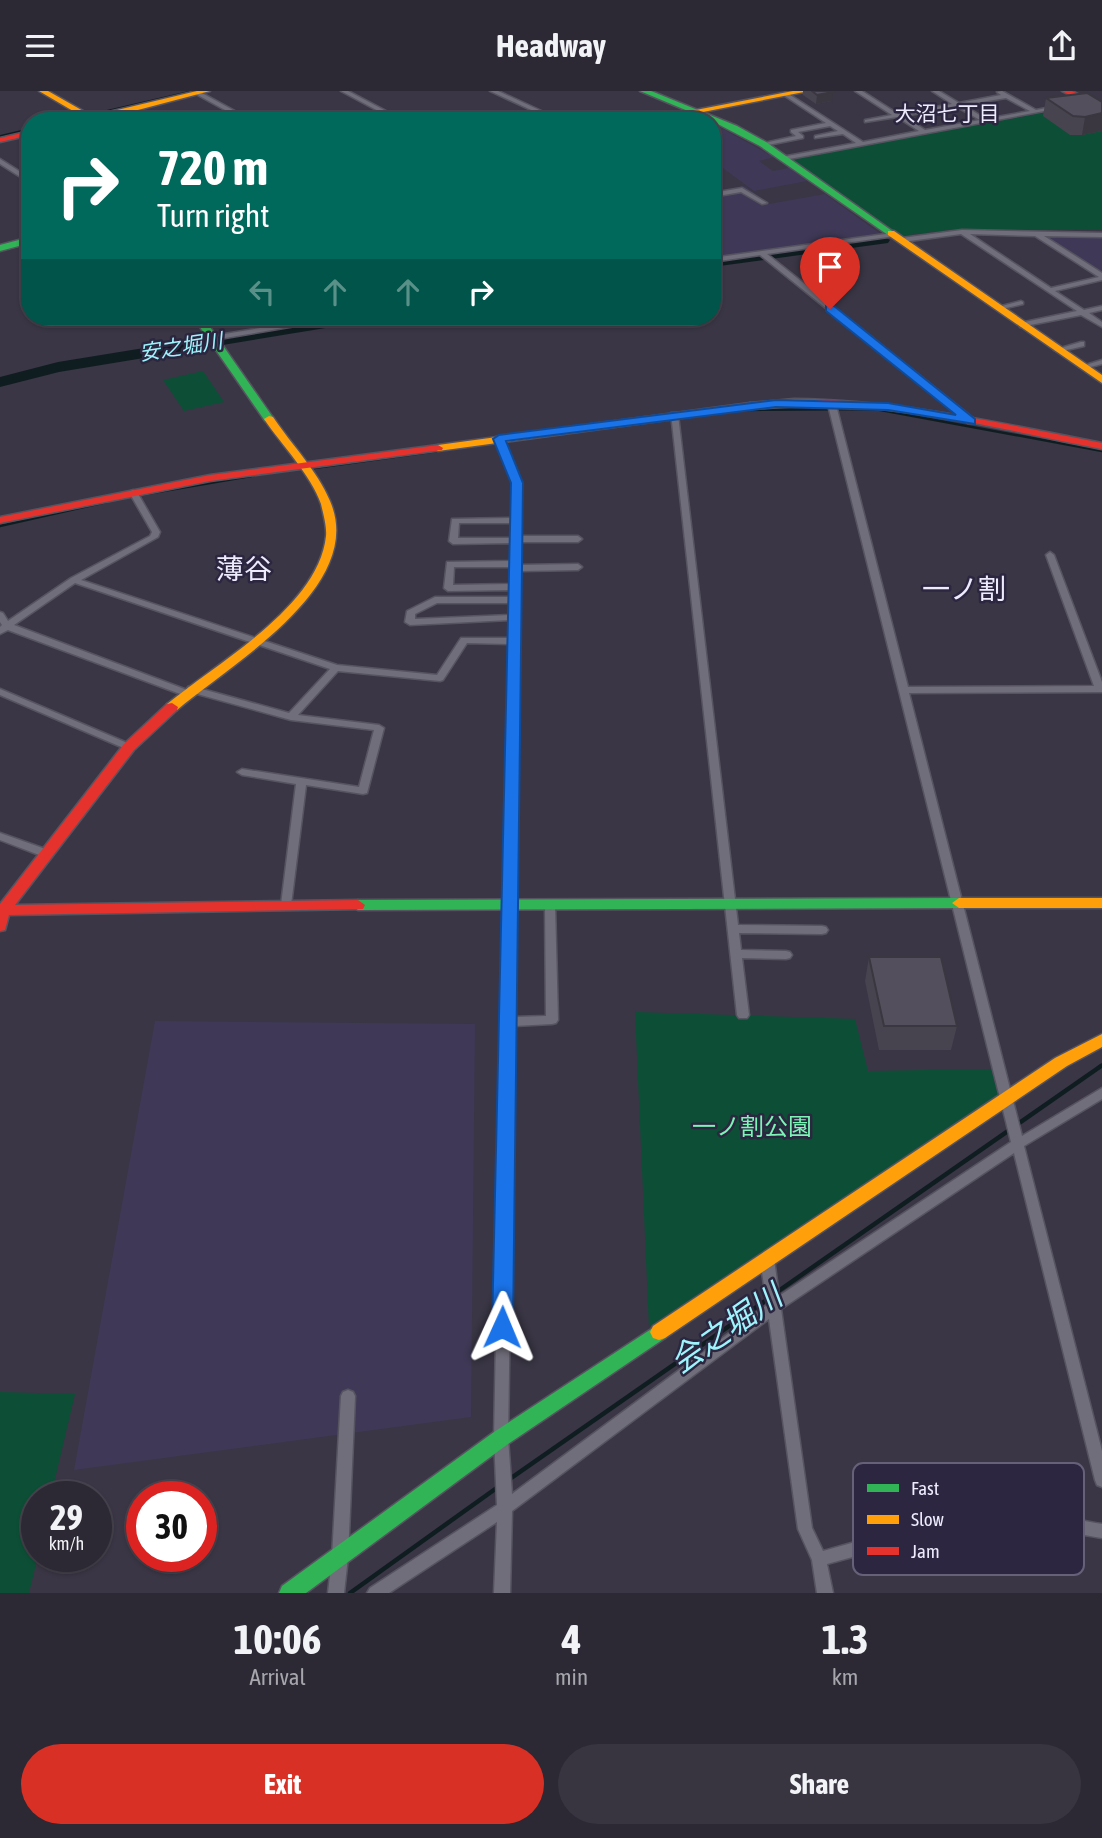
<!DOCTYPE html>
<html lang="en">
<head>
<meta charset="utf-8">
<style>
	body { margin:0; font-family:"Asap Condensed","Noto Sans JP",sans-serif; background:#383440; color:#f1f3f6; height:100vh; display:flex; flex-direction:column; font-size:26px; white-space:nowrap }
	* { box-sizing:border-box; margin:0 }
	p { font-size:23px; color:#a6a6ac }
	.icon { flex:none; width:38px; height:38px; fill:none; stroke:currentColor; stroke-width:2; stroke-linecap:round; stroke-linejoin:round }
	.map { position:relative; height:1502px; overflow:hidden }
	.details { display:flex; flex-direction:column; background:#2c2834; flex:1 }
	.details>* { flex:none }
	.banner { position:absolute; left:21px; top:21px; width:700px; height:214px; border-radius:28px; box-shadow:0 2px 5px #0004,0 0 0 2px #48444f; background:#00695c; color:#fff; overflow:hidden }
	.speed { position:absolute; left:21px; top:1390px; display:flex; gap:14px; font-size:35px; font-weight:700; text-align:center }
	.speed>* { display:grid; place-content:center; width:91px; height:91px; border-radius:50%; background:#2c2834; box-shadow:0 2px 5px #0004,0 0 0 2px #48444f; line-height:1 }
	.speed small { font-size:18px; font-weight:400 }
	.speed .limit { border:10px solid #d22; background:#fff; color:#111 }
	.pin { position:absolute; display:grid; place-items:center; width:60px; height:60px; color:#fff; margin:-72px -30px; border-radius:50% 50% 50% 0; rotate:-45deg; box-shadow:0 0 7px #0007 }
	.pin .icon { rotate:45deg }
	.me { position:absolute; width:77px; margin:-38px; rotate:1deg; stroke-linejoin:round; filter:drop-shadow(0 0 5px #0008) }
	.turn { display:flex; align-items:center; gap:24px; height:147px; padding:0 21px; font-size:32px }
	.turn .icon { width:91px; height:91px; stroke-width:2.5 }
	.turn b { display:block; font-size:49px; line-height:60px }
	.lanes { display:flex; align-items:center; height:66px; padding:0 21px; background:#0003; justify-content:center; gap:35px; direction:ltr }
	.lanes .off { opacity:.35 }
	.eta { display:flex; justify-content:space-evenly; align-items:center; height:119px; text-align:center }
	.eta b { font-size:42px; font-weight:700; line-height:49px }
	.cta { display:flex; gap:14px; margin-top:auto; padding:14px 21px }
	.cta a { flex:1; height:80px; border-radius:42px; background:#d93025; color:#fff; font-size:28px; font-weight:700; line-height:80px; text-align:center }
	.cta a+a { background:#383440; color:#f1f3f6 }
	header { display:flex; justify-content:space-between; align-items:center; height:91px; padding:0 21px; background:#2c2834; font-size:32px; font-weight:700 }
	.map>svg:first-child { display:block }
</style>
</head>
<body>
<header><svg class="icon" aria-label="menu" viewBox="0 0 24 24"><path d="M4 6h16M4 12h16M4 18h16"/></svg>Headway<svg class="icon" aria-label="share" viewBox="0 0 24 24"><path d="M12 15V3M7 8l5-5 5 5M5 13v7h14v-7"/></svg></header>
<div class="map">
<svg width="1102" height="1502" viewBox="0 0 1102 1502">
	<rect width="100%" height="100%" fill="#3a3645"/>
	<!-- built -->
	<path fill="#3f3957" d="M721 37 774 66 759 70 773 80 789 77 807 90 754 100 712 69V38Z
		M745 95 769 113 825 103 882 144 712 167V102Z
		M1037 143 1102 145V183Z
		M155 930 475 933 471 1326 74 1379Z"/>
	<!-- green -->
	<path fill="#0d4f36" d="M1086 14 1102 23V139L957 138 900 145 791 68Z
		M203 280 224 311 184 320 163 289Z
		M635 921 855 928 868 980 991 978 999 1007 649 1236Z
		M0 1301 75 1303 51 1405H37L38 1465 29 1502H0Z"/>
	<g fill="none" stroke-linecap="round" stroke-linejoin="round">
		<!-- stream-far3 -->
		<path stroke="#0f1d21" stroke-width="2" d="M64 30 193 0
			M0 45 30 38
			M0 160 30 153"/>
		<!-- stream-far2 -->
		<path stroke="#0f1d21" stroke-width="2.5" d="M744 319 875 318 1102 360
			M307 378 459 357
			M134 405 251 385
			M0 435 106 411"/>
		<!-- stream-far1 -->
		<path stroke="#0f1d21" stroke-width="3.5" d="M1098 977 1102 974"/>
		<!-- stream -->
		<path stroke="#0f1d21" stroke-width="4.5" d="M777 1201 1101 975
			M507 1390 768 1208
			M350 1502 498 1396"/>
		<!-- river -->
		<path fill="#0f1d21" fill-rule="evenodd" d="M883 145 890 149 888 152 712 176V168Z
			M335 226H370L362 231 59 281 0 296V286L58 271Z"/>
		<!-- street casing -->
		<g stroke="#575461" stroke-width="3">
			<path id="street" d="M341 0H348L405 30H397Z
				M490 0H498L563 30H555Z
				M855 0H862L898 23 952 13 932 0H939L959 12 1001 4 997 1 1002 0 1036 19 1057 15 1060 17 784 69 781 67 782 66 856 52 843 43 815 47V45L838 40 830 35 798 41 803 45V47L763 55 760 53 796 45 791 41V39L826 32 785 5V3L787 2 863 51 919 40 897 26 865 31V29L892 24ZM1006 7 1030 20 986 28 963 14ZM957 16 980 29 925 39 903 25Z
				M196 1H200L253 30H245L196 3Z
				M0 68 30 87V92L0 73Z
				M742 97 767 112 762 113 741 101 712 106V102Z
				M962 139 1102 142V146L1044 145 1102 182V189L1055 200 1084 219 1102 215V219L1089 222 1102 231V236L1081 224 1020 236V232L1077 220 961 143 902 151 899 149 902 147ZM970 143 1035 145 1099 186 1051 197Z
				M893 142 896 144 895 145 767 163 974 328V332H968L760 164 712 171V167Z
				M1021 210 1023 211V213L998 219 994 217Z
				M326 226H341L337 228 213 249 209 247 213 245Z
				M1081 251H1084V255L1058 261 1054 259Z
				M1102 269V273L1083 278 1079 276Z
				M829 312 836 314 908 596 1094 595 1046 464 1050 461 1054 464 1102 591V601L909 602 1022 1045 1102 997V1008L1024 1055 1102 1360V1396L1097 1394 1095 1389 1014 1062 781 1218 812 1437 823 1460C894 1440 964 1419 1038 1423 1060 1424 1081 1430 1102 1433V1447C1081 1444 1060 1438 1038 1437 966 1433 897 1454 827 1473L833 1502H817L812 1469 798 1438 769 1228 512 1420 510 1502H494L497 1431 389 1502H367L370 1497 497 1414 494 1347 510 553 467 552 443 589 440 590 338 580 298 624 379 634 384 637 367 702 363 703 306 694 291 814 286 818 281 814 296 693 242 684 237 681 242 678 359 696 374 639 291 629 190 601 189 604H183L8 539 0 543V536L2 534 0 531V521L3 522 8 530 71 487 150 445 152 441 129 401 133 399 137 401 160 441 158 446 81 489 337 574 437 584 461 547H510V529L410 534 405 531 407 520 435 506H511V499L448 500 444 497 447 471 511 470 512 452 453 453 449 450 452 428 512 427 513 392 495 348 496 346H502L503 348 521 392 520 445H578L582 448 578 451H520V474L578 473 582 476 578 479 520 480 514 926 546 925 545 814 550 810 555 814 558 929 556 932 552 933 514 935 508 1347 512 1403 767 1214 760 1168 762 1164 767 1162 772 1164 774 1168 779 1205 1011 1051 828 314ZM459 432H512V447H458ZM454 476H511V493L453 494ZM75 492 330 578 289 622 191 595 188 596 187 599 14 534ZM437 512H511L510 524 415 528V523Z
				M671 322H677L678 324 738 834 822 835 826 836 828 839 826 842 822 843 739 842 741 859 786 860 790 861 792 864 790 867 786 868 742 867 749 924 747 927H739L737 924Z
				M0 598 132 654 134 656 132 658H126L0 604Z
				M0 742 51 760 52 763 47 767 0 749Z
				M348 1299 353 1301 355 1305 348 1466 344 1502H328L332 1466 341 1305 343 1301Z"/>
		</g>
		<!-- fast casing -->
		<g stroke="#575461" stroke-width="3">
			<path id="fast" d="M640 0H651L737 35 766 51 895 142 888 144 760 55 712 30Z
				M30 146V152L0 160V154Z
				M193 226H203L274 328 273 330H265Z
				M959 807 966 812 959 817 358 819 351 814 358 809Z
				M659 1233 665 1235 668 1241 665 1247 508 1353 306 1502H279L282 1495 494 1341Z"/>
		</g>
		<!-- slow casing -->
		<g stroke="#575461" stroke-width="3">
			<path id="slow" d="M39 0H48L92 25 197 0H210L96 30H79L85 27Z
				M793 0H809L657 30H639Z
				M888 140H894L1102 284V292L888 144Z
				M750 312 755 315 754 317 438 360 433 357 438 354Z
				M269 325 273 326C291 353 317 379 330 410 367 495 231 573 177 619H167L166 616 167 613C218 571 319 515 326 445 327 436 323 422 321 413 311 384 281 353 264 328Z
				M959 807H1102V817H959L952 812Z
				M1102 943V956L1067 975 665 1247 659 1249 653 1247 650 1241 653 1235 1055 967Z"/>
		</g>
		<!-- jam casing -->
		<g stroke="#575461" stroke-width="3">
			<path id="jam" d="M1062 0H1072L1102 16V21Z
				M30 40V44L0 51V47Z
				M794 308C899 309 1000 332 1102 352V358C1014 341 926 318 836 315 807 314 779 316 750 318L745 315 750 312Z
				M438 354 443 357 442 359 210 390 0 432V426L210 384Z
				M172 612 178 616 177 619 134 659 15 814 358 809 365 814 363 818 9 824 5 839 0 840V813L124 653 167 613Z"/>
		</g>
		<!-- street -->
		<use href="#street" fill="#716e7b" fill-rule="evenodd"/>
		<!-- fast -->
		<use href="#fast" fill="#30b455" fill-rule="evenodd"/>
		<!-- slow -->
		<use href="#slow" fill="#ff9f0a" fill-rule="evenodd"/>
		<!-- jam -->
		<use href="#jam" fill="#e5322d" fill-rule="evenodd"/>
	</g>
	<!-- wall -->
	<path fill="#47444f" d="M803 0H831L832 10 816 13 803 4Z
		M1046 7 1102 11V40L1082 44H1070L1043 25Z
		M869 866 957 935 951 959H879L865 890Z"/>
	<!-- shaded-wall -->
	<path fill="#3a3740" d="M833 1 832 10 816 13 817 4Z
		M1102 22V40L1082 44 1085 26Z"/>
	<!-- building -->
	<path fill="#534f5c" stroke="#3a3740" stroke-width="2" d="M812 0H831L833 1 817 4Z
		M1087 2 1102 11V22L1085 26 1073 25 1046 7Z
		M869 866H941L957 935H884Z"/>
	<!-- route -->
	<path fill="#1a73e8" stroke="#114b97" stroke-width="2" d="M826 215H834L975 328V333L888 319 776 316 506 350 523 392 513 1236 510 1242 502 1245 495 1242 492 1236 511 392 493 348 499 344 776 309 888 312 956 324 826 220Z"/>
	<g text-anchor="middle" stroke-width="5" stroke-linejoin="round" paint-order="stroke">
		<!-- far-neighbourhood labels -->
		<g font-size="21" fill="#eeebfd" stroke="#2c2640">
			<text x="947" y="30">大沼七丁目</text>
		</g>
		<!-- far-water labels -->
		<g font-size="21" font-style="italic" fill="#9ef4fc" stroke="#2c2640">
			<text transform="translate(181 256) rotate(-9)" y="7">安之堀川</text>
		</g>
		<!-- park labels -->
		<g font-size="24" fill="#7cf4b6" stroke="#2c2640">
			<text x="752" y="1044">一ノ割公園</text>
		</g>
		<!-- quarter labels -->
		<g font-size="28" fill="#eeebfd" stroke="#2c2640">
			<text x="244" y="488">薄谷</text>
			<text x="964" y="508">一ノ割</text>
		</g>
		<!-- near-water labels -->
		<g font-size="32" font-style="italic" fill="#9ef4fc" stroke="#2c2640">
			<text transform="translate(726 1238) rotate(-35)" y="11">会之堀川</text>
		</g>
	</g>
	<!-- legend -->
	<rect x="853" y="1372" width="231" height="112" rx="10" fill="#2c2640" stroke="#666179" stroke-width="2"/>
	<rect x="867" y="1393" width="32" height="8" fill="#30b455"/>
	<rect x="867" y="1424" width="32" height="9" fill="#ff9f0a"/>
	<rect x="867" y="1456" width="32" height="8" fill="#e5322d"/>
	<g font-size="19" fill="#eeebfd">
		<text x="911" y="1404">Fast</text>
		<text x="911" y="1435">Slow</text>
		<text x="911" y="1467">Jam</text>
	</g>
</svg>
<div class="speed"><div>29<small>km/h</small></div><div class="limit">30</div></div>
<div class="pin" style="left:830px;top:218px;background:#d93025"><svg class="icon" aria-label="arrive" viewBox="0 0 24 24"><path d="M6 21V4h12l-3 4 3 4H6"/></svg></div>
<svg class="me" style="left:502px;top:1236px" viewBox="-20 -20 40 40"><path d="M0-17L14 15 0 8-14 15z" fill="#1a73e8" stroke="#fff" stroke-width="4"/></svg>
<div class="banner">
<div class="turn"><svg class="icon" aria-label="right" viewBox="0 0 24 24"><path d="M7 20v-9h11M14 6l5 5-5 5"/></svg><div><b>720 m</b>Turn right</div></div>
<div class="lanes"><svg class="icon off" aria-label="left" viewBox="0 0 24 24"><path d="M17 20v-9H6M10 6l-5 5 5 5"/></svg><svg class="icon off" aria-label="ahead" viewBox="0 0 24 24"><path d="M12 20V5M6 11l6-6 6 6"/></svg><svg class="icon off" aria-label="ahead" viewBox="0 0 24 24"><path d="M12 20V5M6 11l6-6 6 6"/></svg><svg class="icon" aria-label="right" viewBox="0 0 24 24"><path d="M7 20v-9h11M14 6l5 5-5 5"/></svg></div>
</div>
</div>
<section class="details">
<div class="eta">
<div><b>10:06</b><p>Arrival</p></div>
<div><b>4</b><p>min</p></div>
<div><b>1.3</b><p>km</p></div>
</div>
<div class="cta"><a>Exit</a><a>Share</a></div>
</section>
</body>
</html>
